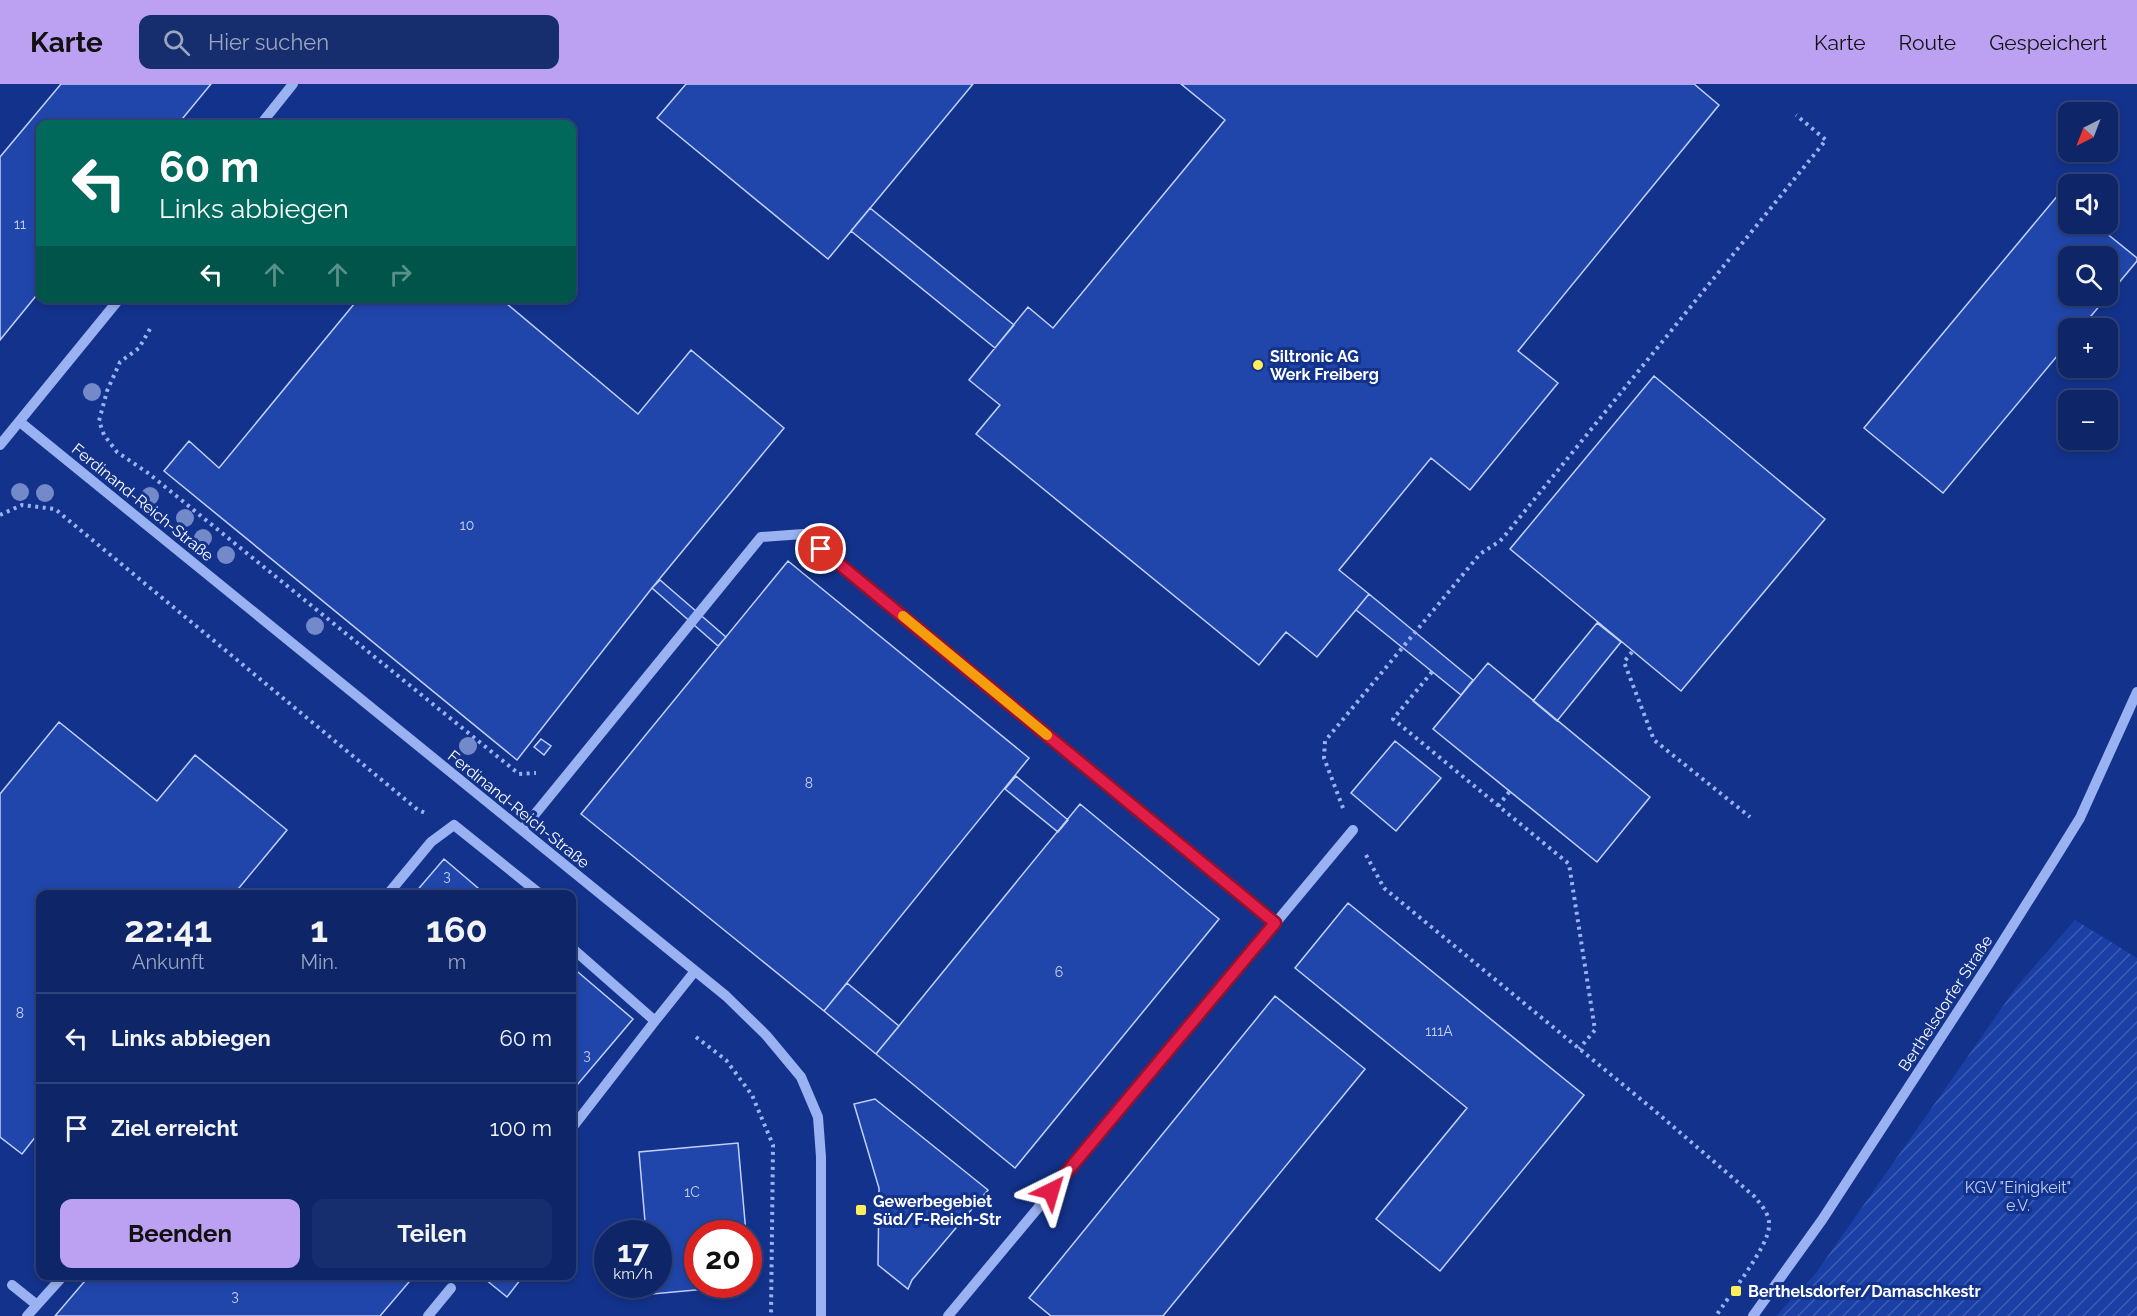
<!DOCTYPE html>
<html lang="de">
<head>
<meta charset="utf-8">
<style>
	body { margin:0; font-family:Raleway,sans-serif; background:#172e6e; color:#f1f3f6; height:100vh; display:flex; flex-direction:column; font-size:22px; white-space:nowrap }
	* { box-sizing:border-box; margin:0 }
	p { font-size:20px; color:#9ba5c0 }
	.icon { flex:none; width:33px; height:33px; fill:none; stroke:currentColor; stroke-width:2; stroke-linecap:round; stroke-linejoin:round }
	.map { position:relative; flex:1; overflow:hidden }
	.drawer { position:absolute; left:36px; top:806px; width:540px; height:390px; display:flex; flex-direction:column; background:#0e2668; border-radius:12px; box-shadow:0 3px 9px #0003,0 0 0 2px #2e437c }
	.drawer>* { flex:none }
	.hud { position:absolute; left:36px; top:36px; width:540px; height:183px; border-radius:12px; box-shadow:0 3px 9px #0003,0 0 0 2px #2e437c; background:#00695c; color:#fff; overflow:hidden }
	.needle { width:39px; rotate:222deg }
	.controls { position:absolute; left:2058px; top:18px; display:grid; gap:12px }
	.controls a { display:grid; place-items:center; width:60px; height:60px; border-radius:12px; background:#0e2668; box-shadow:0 3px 9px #0003,0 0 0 2px #2e437c; font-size:30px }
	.speed { position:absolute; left:594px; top:1136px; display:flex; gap:12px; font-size:30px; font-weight:700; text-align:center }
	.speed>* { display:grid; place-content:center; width:78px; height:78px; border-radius:50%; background:#0e2668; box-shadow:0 3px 9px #0003,0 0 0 2px #2e437c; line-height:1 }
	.speed small { font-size:15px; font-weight:400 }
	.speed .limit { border:9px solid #d22; background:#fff; color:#111 }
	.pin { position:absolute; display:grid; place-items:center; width:51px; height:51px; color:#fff; margin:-26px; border:3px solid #fff; border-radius:50%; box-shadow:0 2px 6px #0007 }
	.me { position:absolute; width:66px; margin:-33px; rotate:40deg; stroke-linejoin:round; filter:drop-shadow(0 0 4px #0008) }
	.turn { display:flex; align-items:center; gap:21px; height:126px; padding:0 24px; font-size:27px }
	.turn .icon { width:78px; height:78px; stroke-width:2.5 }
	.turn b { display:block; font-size:42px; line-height:51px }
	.lanes { display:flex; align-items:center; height:57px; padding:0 24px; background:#0003; justify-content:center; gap:30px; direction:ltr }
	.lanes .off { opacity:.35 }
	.eta { display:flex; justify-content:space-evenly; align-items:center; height:102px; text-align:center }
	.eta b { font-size:36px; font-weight:700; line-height:42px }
	.button { display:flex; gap:12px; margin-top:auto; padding:12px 24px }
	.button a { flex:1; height:69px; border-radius:12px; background:#bca0f2; color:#111; font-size:24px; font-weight:700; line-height:69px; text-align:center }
	.button a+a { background:#172e6e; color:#f1f3f6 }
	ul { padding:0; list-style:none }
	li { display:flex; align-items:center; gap:18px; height:90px; padding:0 24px; border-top:2px solid #2e437c }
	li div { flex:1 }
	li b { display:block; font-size:22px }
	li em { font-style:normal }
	header { display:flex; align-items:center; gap:36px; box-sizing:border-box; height:84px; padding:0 30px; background:#bca0f2; color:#111 }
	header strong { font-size:28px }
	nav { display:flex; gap:33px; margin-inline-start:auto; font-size:21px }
	.search { width:420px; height:54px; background:#172e6e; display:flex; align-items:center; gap:15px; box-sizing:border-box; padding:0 21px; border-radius:12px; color:#9ba5c0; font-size:22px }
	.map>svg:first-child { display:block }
</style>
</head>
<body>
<header>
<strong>Karte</strong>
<div class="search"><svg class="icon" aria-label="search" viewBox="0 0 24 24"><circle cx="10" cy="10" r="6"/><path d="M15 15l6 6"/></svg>Hier suchen</div>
<nav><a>Karte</a><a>Route</a><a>Gespeichert</a></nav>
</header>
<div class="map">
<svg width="2137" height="1232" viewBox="0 0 2137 1232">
	<defs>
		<pattern id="garden-furrows" width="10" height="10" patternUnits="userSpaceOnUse" patternTransform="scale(1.5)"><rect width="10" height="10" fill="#1b40a5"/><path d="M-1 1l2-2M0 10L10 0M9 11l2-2" fill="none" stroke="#3d5db2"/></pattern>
	</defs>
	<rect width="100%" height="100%" fill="#13328b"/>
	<!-- garden -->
	<path fill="url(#garden-furrows)" d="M2075 836 2137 874V1232H1776L1816 1189 2018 901Z"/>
	<!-- building -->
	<path fill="#2046ab" stroke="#c1d1fc" stroke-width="1.5" fill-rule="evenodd" d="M61 0H211L178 40H40V207L0 256V73Z
		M686 0H973L828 175 657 34Z
		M1181 0H1694L1719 21 1518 267 1558 299 1470 406 1431 374 1339 486 1369 510 1317 573 1286 548 1259 581 976 350 1000 321 969 296 1028 223 1053 244 1225 36Z
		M2059 110 2068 117V140H2095L2137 174V177L2081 244H2068V259L1943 409 1864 344ZM2068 172H2108V212H2068Z
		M870 124 1014 241 995 264 851 147Z
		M359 214H500L638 330 691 266 784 344 652 504 517 676 164 387 189 357 219 384Z
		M1654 292 1825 435 1681 607 1510 465Z
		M788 477 1029 674 824 927 581 730Z
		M660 496 726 553 718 562 652 504Z
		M1369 510 1473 596 1461 611 1356 526Z
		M1597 539 1621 558 1557 637 1533 617Z
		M1488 579 1650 713 1597 778 1433 645Z
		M59 638 157 717 195 671 287 746 234 810H40V1047L22 1070 0 1053V710Z
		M541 655 551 662 544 671 534 663Z
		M1395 657 1441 694 1396 747 1351 709Z
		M1016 692 1068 736 1058 748 1005 705Z
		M1080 720 1219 835 1015 1084 876 970Z
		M444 775 485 810H414Z
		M1348 819 1584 1011 1440 1187 1376 1135 1467 1024 1295 884Z
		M572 883 633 935 572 1007Z
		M847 899 899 942 876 970 824 927Z
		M1275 912 1365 985 1163 1232H1051L1029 1214Z
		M875 1015 988 1106 912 1196 908 1205 878 1181 879 1104 854 1020Z
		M738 1059 746 1149H698V1200H748V1179L750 1201 652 1210 651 1200H658V1149H646L639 1068Z
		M90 1191H415L380 1232H55Z
		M480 1191H524L507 1213Z"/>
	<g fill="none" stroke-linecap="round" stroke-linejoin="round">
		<!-- path -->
		<path stroke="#9ab2f1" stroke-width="4" stroke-dasharray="3 4.5" stroke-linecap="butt" d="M150 245 139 264 120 278 107 307 99 337 104 351 117 368 148 389 519 690 536 689
			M0 431 22 421 55 425 418 726 428 730
			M1632 568 1624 578 1654 656 1750 733
			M1432 588 1393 635 1569 780 1595 946 1579 965
			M1498 722 1510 707
			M1343 724 1324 674 1325 657 1480 470 1500 457 1507 449 1826 56 1796 31
			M1366 771 1384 804 1655 1027 1755 1113C1761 1121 1770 1130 1769 1142 1769 1162 1728 1213 1716 1232
			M696 953 726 976 752 1011 773 1061 771 1232"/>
		<!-- minor -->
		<path stroke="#9ab2f1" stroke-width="10" d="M261 40 293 0
			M20 338 726 912 766 951 801 993 818 1033 821 1073V1232
			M0 361 120 214
			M522 746 761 453 803 450 1275 839
			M388 810 431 758 454 741 540 810
			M572 864 655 937 572 1044
			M655 937 695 887
			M12 1201 37 1221
			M27 1232 64 1191
			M428 1232 451 1204
			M948 1232 1353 746
			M1753 1232 1822 1136 1988 881 2054 776 2080 734 2137 608"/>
	</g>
	<!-- trees -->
	<g fill="#7389c9">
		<circle cx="92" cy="308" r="9"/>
		<circle cx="20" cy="408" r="9"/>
		<circle cx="45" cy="409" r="9"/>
		<circle cx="150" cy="412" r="9"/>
		<circle cx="185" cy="434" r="9"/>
		<circle cx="203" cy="454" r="9"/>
		<circle cx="226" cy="471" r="9"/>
		<circle cx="315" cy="542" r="9"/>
		<circle cx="468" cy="662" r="9"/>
	</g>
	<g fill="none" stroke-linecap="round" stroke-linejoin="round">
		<!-- route casing -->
		<g stroke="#92132f" stroke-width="15">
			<path id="route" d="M821 465 1275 839 1051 1107"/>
		</g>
		<!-- route -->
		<use href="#route" stroke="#e11d48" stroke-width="10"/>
		<!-- slow -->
		<path stroke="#f59e0b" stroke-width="10" d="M903 532 1047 651"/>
	</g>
	<!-- markers -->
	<g fill="#ffed5a" stroke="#13328b" stroke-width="2">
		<circle cx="1258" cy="281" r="6"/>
		<rect x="855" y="1120" width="12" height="12" rx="3"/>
		<rect x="1730" y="1201" width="12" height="12" rx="3"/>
	</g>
	<g text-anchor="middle" stroke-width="6" stroke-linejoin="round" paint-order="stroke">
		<!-- number labels -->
		<g font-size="14" fill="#c7d1ea">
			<text x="20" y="145">11</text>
			<text x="467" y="446">10</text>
			<text x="809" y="704">8</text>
			<text x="447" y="797">3</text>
			<text x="1059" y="893">6</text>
			<text x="20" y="934">8</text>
			<text x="1439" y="952">111A</text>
			<text x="587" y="976">3</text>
			<text x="692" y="1113">1C</text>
			<text x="235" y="1217">3</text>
		</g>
		<!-- poi labels -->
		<g font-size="16" font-weight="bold" fill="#fff" stroke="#13328b" text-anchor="start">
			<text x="1270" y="278">Siltronic AG<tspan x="1270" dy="18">Werk Freiberg</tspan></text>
			<text x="873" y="1123">Gewerbegebiet<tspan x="873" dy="18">Süd/F-Reich-Str</tspan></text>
			<text x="1748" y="1213">Berthelsdorfer/Damaschkestr</text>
		</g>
		<!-- street labels -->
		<g font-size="16" fill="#fff" stroke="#13328b">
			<text transform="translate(143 418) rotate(39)" y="6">Ferdinand-Reich-Straße</text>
			<text transform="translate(519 725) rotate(39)" y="6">Ferdinand-Reich-Straße</text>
			<text transform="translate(1945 919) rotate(-57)" y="6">Berthelsdorfer Straße</text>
		</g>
		<!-- park labels -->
		<g font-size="16" fill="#c1d1fc" stroke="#13328b">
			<text x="2018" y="1109">KGV "Einigkeit"<tspan x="2018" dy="18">e.V.</tspan></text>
		</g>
	</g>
</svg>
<div class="controls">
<a><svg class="needle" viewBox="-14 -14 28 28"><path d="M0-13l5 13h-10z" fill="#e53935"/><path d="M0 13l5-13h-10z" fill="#9ba5c0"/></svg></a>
<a><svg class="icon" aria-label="sound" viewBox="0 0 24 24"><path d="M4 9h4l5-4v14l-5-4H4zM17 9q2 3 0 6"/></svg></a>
<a><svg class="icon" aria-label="search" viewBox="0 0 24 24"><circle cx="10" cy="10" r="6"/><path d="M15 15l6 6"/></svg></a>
<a>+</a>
<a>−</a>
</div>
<div class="speed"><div>17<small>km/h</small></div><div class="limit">20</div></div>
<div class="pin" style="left:821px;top:465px;background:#d93025"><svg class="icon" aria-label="arrive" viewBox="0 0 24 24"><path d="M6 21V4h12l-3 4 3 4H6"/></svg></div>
<svg class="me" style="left:1051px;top:1107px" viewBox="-20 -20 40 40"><path d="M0-17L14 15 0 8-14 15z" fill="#e11d48" stroke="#fff" stroke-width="4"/></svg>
<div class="hud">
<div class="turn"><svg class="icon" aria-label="left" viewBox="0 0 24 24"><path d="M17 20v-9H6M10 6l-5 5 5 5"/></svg><div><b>60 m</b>Links abbiegen</div></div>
<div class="lanes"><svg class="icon" aria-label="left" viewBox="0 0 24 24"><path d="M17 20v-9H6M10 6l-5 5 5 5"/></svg><svg class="icon off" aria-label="ahead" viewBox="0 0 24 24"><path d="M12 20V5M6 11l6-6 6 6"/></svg><svg class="icon off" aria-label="ahead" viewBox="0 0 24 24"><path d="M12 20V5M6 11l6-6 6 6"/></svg><svg class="icon off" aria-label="right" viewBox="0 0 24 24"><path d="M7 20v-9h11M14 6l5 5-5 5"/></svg></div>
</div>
<section class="drawer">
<div class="eta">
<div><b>22:41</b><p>Ankunft</p></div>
<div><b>1</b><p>Min.</p></div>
<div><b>160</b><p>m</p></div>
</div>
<ul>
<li><svg class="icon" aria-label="left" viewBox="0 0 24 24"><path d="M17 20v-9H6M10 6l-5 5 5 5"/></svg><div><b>Links abbiegen</b></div><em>60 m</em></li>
<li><svg class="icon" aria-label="arrive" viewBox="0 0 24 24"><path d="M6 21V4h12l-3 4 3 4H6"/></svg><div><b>Ziel erreicht</b></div><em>100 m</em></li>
</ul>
<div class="button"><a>Beenden</a><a>Teilen</a></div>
</section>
</div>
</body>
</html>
